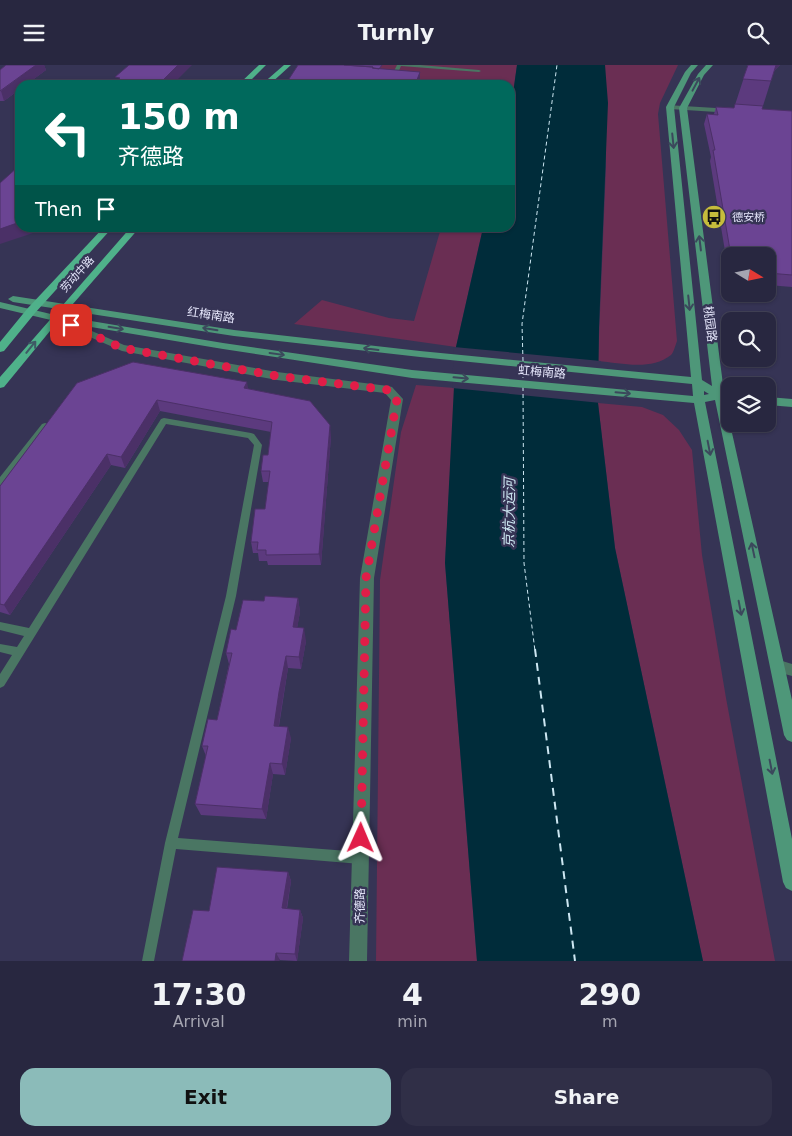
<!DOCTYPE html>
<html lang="en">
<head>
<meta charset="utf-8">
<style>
	body { margin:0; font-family:"DejaVu Sans","Noto Sans SC",sans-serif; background:#302f47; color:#f1f3f6; height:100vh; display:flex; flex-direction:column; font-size:19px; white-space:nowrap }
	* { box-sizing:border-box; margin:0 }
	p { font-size:16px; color:#a5a5b1 }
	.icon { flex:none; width:28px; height:28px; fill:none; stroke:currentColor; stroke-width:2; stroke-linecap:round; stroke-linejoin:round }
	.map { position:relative; height:896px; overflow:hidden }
	.side { display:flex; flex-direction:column; background:#282740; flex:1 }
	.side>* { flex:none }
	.hud { position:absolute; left:15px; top:15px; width:500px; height:152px; border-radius:15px; box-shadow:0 1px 4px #0004,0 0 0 1px #444459; background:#00695c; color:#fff; overflow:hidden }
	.needle { width:32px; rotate:100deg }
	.buttons { position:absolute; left:721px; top:182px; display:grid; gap:10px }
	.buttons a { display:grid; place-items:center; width:55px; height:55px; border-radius:10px; background:#282740; box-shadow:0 1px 4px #0004,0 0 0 1px #444459; font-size:25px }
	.pin { position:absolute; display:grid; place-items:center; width:42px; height:42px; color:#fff; margin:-21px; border-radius:10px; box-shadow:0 2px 8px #0006 }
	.me { position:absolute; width:55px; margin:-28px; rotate:1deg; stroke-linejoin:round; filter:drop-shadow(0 0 4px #0008) }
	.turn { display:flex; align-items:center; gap:18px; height:105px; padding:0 20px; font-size:22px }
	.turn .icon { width:65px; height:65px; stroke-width:2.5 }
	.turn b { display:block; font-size:35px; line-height:42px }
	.then { display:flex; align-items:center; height:48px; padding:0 20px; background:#0003; gap:10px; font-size:19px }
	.eta { display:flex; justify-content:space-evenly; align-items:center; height:85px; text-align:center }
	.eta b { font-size:30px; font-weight:700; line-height:35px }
	.cta { display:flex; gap:10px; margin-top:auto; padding:10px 20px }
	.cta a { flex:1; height:58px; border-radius:15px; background:#8bbbb9; color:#111; font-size:20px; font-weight:700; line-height:58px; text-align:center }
	.cta a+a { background:#302f47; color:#f1f3f6 }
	header { display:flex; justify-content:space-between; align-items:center; height:65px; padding:0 20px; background:#282740; font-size:22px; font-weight:700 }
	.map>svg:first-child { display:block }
</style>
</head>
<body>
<header><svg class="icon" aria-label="menu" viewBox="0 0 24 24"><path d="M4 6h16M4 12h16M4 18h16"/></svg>Turnly<svg class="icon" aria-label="search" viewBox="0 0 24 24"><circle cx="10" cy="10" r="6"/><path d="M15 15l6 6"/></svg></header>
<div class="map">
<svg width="792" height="896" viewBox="0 0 792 896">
	<rect width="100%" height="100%" fill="#363455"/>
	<!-- green -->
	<path fill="#6a2e53" d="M364 0H517L510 50V20H449L356 13Z
		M605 0H678L660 38 658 49 677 276C675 281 674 287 671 290 651 306 621 298 598 296L606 101Z
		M441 163H483L456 282 294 259 322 235 389 253 414 256Z
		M416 320 455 323 445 498 477 896H376L380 515 401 367Z
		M598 338 642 342 663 350 679 365 692 385 702 490 726 633 775 896H703L615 483Z"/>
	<!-- water -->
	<path fill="#002c3a" d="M517 0H605L608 38 599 262 598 338 615 483 703 896H477L445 498 456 282 483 163 510 162V50Z"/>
	<!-- pier -->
	<path fill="#363455" d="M454 282 601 296V338L452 323Z"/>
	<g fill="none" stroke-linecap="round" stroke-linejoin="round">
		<!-- ferry-far1 -->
		<path stroke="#cde7f2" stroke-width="1" stroke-dasharray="4 3" stroke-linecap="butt" d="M523 296 522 259 557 0
			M523 302V316
			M523 322 524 498 535 586"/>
		<!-- ferry -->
		<path stroke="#cde7f2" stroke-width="2" stroke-dasharray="8 6" stroke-linecap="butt" d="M535 584 575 896"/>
		<!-- lane -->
		<path fill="#4a7663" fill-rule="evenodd" d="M397 0H420L479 5 481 6 479 7 401 1 395 14H388V12H391Z
			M164 353 251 368 254 369 262 380 236 531 178 773 361 787 365 789 367 793 365 797 361 799 176 784 154 896H142L165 778 226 531 254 380 248 373 166 359 4 621 0 623V609L12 590 0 587V579L17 582 24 571 0 565V557L29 563 161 354Z
			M45 358 48 359 49 361 48 363 3 420 0 421V412L42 359Z"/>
		<!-- street -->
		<path fill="#4a7663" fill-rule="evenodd" d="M667 40 732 44 736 46 732 48 670 44H667Z
			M55 250 124 280 277 307 388 321 392 322 403 334 374 513 367 896H349L360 513 391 335 385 328 277 315 122 286 51 255V251Z
			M779 595 792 599V611L774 606 772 601 774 596Z"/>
		<!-- secondary -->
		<path fill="#4e9779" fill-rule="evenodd" d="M691 0H698L691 8 674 42 702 315 712 321 679 43 698 9 706 0H713L704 10 687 43 724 327H730V335L725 334 730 359 792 635V677L787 675 784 670 715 335 705 337 792 774V826L786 823 783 817 694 338 412 313 223 284 55 256 0 243V237L55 250 223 278 412 305 693 331 692 319 420 292 234 271 13 237 8 234 13 231 234 265 420 286 691 312 666 42 685 7ZM704 326 709 329 704 330Z
			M768 332 792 334V342L768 340Z"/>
		<!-- primary -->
		<path fill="#4fb18a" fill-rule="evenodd" d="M259 0H266L246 20H238Z
			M284 0H291L269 20H261Z
			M104 162H113L35 248 4 286 0 287V277L27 244Z
			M131 162H140L59 255 4 322 0 323V312Z"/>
	</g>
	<!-- wall -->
	<path fill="#5c3a7e" d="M6 0H44L46 5 4 36H0V5Z
		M748 0H780L774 6 762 44 792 46V222L768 220V191H730V216L710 96 711 92 704 59 707 49H714L716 42 734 43Z
		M77 318 249 324 331 371 321 500H268L267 496H259L258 488H253L251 477 265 444 269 417H263L261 406 268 390 271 367 160 346 125 403 111 400 10 550 0 547V421Z
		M298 533 300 547 297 563 306 576 301 604 288 603 279 661 291 673 285 710 273 709 266 754 201 750 195 739 206 691 202 681 217 655 229 599 226 588 236 565 264 536Z
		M288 807 291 816 287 844 300 845 303 853 297 896 280 895 209 846Z"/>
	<!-- shaded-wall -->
	<path fill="#4b3067" d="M36 0H44L46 5 26 20H20V24L4 36 1 26Z
		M178 0H192L172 20H158Z
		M776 0H780L773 7Z
		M420 7V20H415Z
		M20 157V162H42L39 166 0 179V164Z
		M247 317 249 328 244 323Z
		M157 335 160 346 125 403 121 392Z
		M330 360 331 371 321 500 319 489Z
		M107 389 111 400 10 550 4 540Z
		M298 533 300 547 295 575 293 562Z
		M304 563 306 576 301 604 299 592Z
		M286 591 288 603 282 639 277 672 274 661 279 627Z
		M288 662 291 673 285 710 282 699Z
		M270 698 273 709 266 754 262 744Z
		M288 807 291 816 285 852 282 843Z
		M300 845 303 853 297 896 295 889Z
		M276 888 280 895 279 896H275Z"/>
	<!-- building -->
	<path fill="#6b4493" stroke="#4b3067" d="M6 0H36L0 26V5Z
		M129 0H178L158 20H112L120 13 115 12Z
		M298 0H344L373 2 372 3 420 7 415 20H285Z
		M344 0H382L379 4 373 3V2Z
		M748 0H776L771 16 743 14Z
		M735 39 763 41 762 44 792 46V210L768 208V191H731L713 85H715L707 49 718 50 716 42 734 43Z
		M20 100V157L0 164V118Z
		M133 297 247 317 244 323 310 336 330 360 319 489 266 490V485H257L258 477H251L255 444H265L270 406H261L263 390H268L272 357 157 335 121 392 107 389 4 540 0 539V421L77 318Z
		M265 531 298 533 293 562 304 563 299 592 286 591 279 627 274 661 288 662 282 699 270 698 262 744 195 739 208 681H202L208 654 217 655 232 588H226L231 564 236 565 243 535 264 536Z
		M217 802 288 807 282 843 300 845 295 889 276 888 275 896H182L193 845 209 846Z"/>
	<!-- one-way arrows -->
	<defs><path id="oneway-shaft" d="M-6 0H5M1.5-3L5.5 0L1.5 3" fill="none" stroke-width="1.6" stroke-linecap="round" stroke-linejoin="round" transform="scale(1.25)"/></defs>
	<g stroke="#3b485c">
		<use href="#oneway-shaft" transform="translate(696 19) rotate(-62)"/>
		<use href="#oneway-shaft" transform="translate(673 76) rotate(84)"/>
		<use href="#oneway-shaft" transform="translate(700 178) rotate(-97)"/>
		<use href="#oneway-shaft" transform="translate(689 238) rotate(84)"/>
		<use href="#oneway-shaft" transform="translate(116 263) rotate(9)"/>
		<use href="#oneway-shaft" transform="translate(210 264) rotate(-171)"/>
		<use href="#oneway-shaft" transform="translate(371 284) rotate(-173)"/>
		<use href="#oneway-shaft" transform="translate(277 289) rotate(8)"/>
		<use href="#oneway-shaft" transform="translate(461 313) rotate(5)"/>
		<use href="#oneway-shaft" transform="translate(623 328) rotate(5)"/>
		<use href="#oneway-shaft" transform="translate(709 383) rotate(79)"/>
		<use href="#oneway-shaft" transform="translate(753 485) rotate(-102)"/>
		<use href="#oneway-shaft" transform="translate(740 543) rotate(79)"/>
		<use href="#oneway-shaft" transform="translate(771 702) rotate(79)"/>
	</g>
	<use stroke="#3e5a65" href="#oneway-shaft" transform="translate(31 282) rotate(-51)"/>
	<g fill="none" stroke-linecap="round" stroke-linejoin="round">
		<!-- route -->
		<path stroke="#e11d48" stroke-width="9" stroke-dasharray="0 16.2" d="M71 260 122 283 277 311 388 325 397 334 366 513 361 773"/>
	</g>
	<!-- icons -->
	<defs>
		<g id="bus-disc" transform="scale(1.25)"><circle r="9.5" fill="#c6bc3c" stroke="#363455"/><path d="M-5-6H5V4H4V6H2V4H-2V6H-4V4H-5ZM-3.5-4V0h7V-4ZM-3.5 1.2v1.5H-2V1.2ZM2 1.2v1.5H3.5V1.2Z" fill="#111"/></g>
	</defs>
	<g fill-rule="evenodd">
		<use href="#bus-disc" x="714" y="152"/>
	</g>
	<g text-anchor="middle" stroke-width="5" stroke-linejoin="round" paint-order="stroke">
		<!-- far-poi labels -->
		<g font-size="11" fill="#e6e7fc" stroke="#363455" text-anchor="start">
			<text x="732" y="156">德安桥</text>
		</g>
		<!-- far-street labels -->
		<g font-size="11" fill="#e6e7fc" stroke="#363455">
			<text transform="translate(77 209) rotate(-48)" y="4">劳动中路</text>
		</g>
		<!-- street labels -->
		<g font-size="12" fill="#e6e7fc" stroke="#363455">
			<text transform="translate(211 250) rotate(8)" y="4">红梅南路</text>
			<text transform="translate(710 259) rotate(83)" y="4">桃园路</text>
			<text transform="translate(542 307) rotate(5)" y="4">虹梅南路</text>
			<text transform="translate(360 841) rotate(-89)" y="4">齐德路</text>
		</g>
		<!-- water labels -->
		<g font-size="14" font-style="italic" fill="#cde7f2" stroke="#363455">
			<text transform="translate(509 448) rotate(-89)" y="5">京杭大运河</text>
		</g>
	</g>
</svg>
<div class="buttons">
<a><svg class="needle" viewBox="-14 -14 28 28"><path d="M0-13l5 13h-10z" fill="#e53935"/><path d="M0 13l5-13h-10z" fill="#a5a5b1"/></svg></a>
<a><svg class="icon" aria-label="search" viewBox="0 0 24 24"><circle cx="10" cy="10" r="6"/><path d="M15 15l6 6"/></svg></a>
<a><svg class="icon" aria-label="layers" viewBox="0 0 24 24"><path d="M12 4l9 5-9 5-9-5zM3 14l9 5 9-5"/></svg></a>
</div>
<div class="pin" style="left:71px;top:260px;background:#d93025"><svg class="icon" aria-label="arrive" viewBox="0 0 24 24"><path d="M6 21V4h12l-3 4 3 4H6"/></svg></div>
<svg class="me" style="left:361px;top:773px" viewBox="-20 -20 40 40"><path d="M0-17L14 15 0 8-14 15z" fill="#e11d48" stroke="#fff" stroke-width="4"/></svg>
<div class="hud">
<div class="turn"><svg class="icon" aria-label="left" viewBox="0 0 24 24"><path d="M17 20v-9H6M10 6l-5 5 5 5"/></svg><div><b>150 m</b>齐德路</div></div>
<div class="then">Then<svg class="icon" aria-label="arrive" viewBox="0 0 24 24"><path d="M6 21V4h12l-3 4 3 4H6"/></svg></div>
</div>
</div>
<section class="side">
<div class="eta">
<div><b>17:30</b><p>Arrival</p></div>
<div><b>4</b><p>min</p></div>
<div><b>290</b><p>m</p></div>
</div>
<div class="cta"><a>Exit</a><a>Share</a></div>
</section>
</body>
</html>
